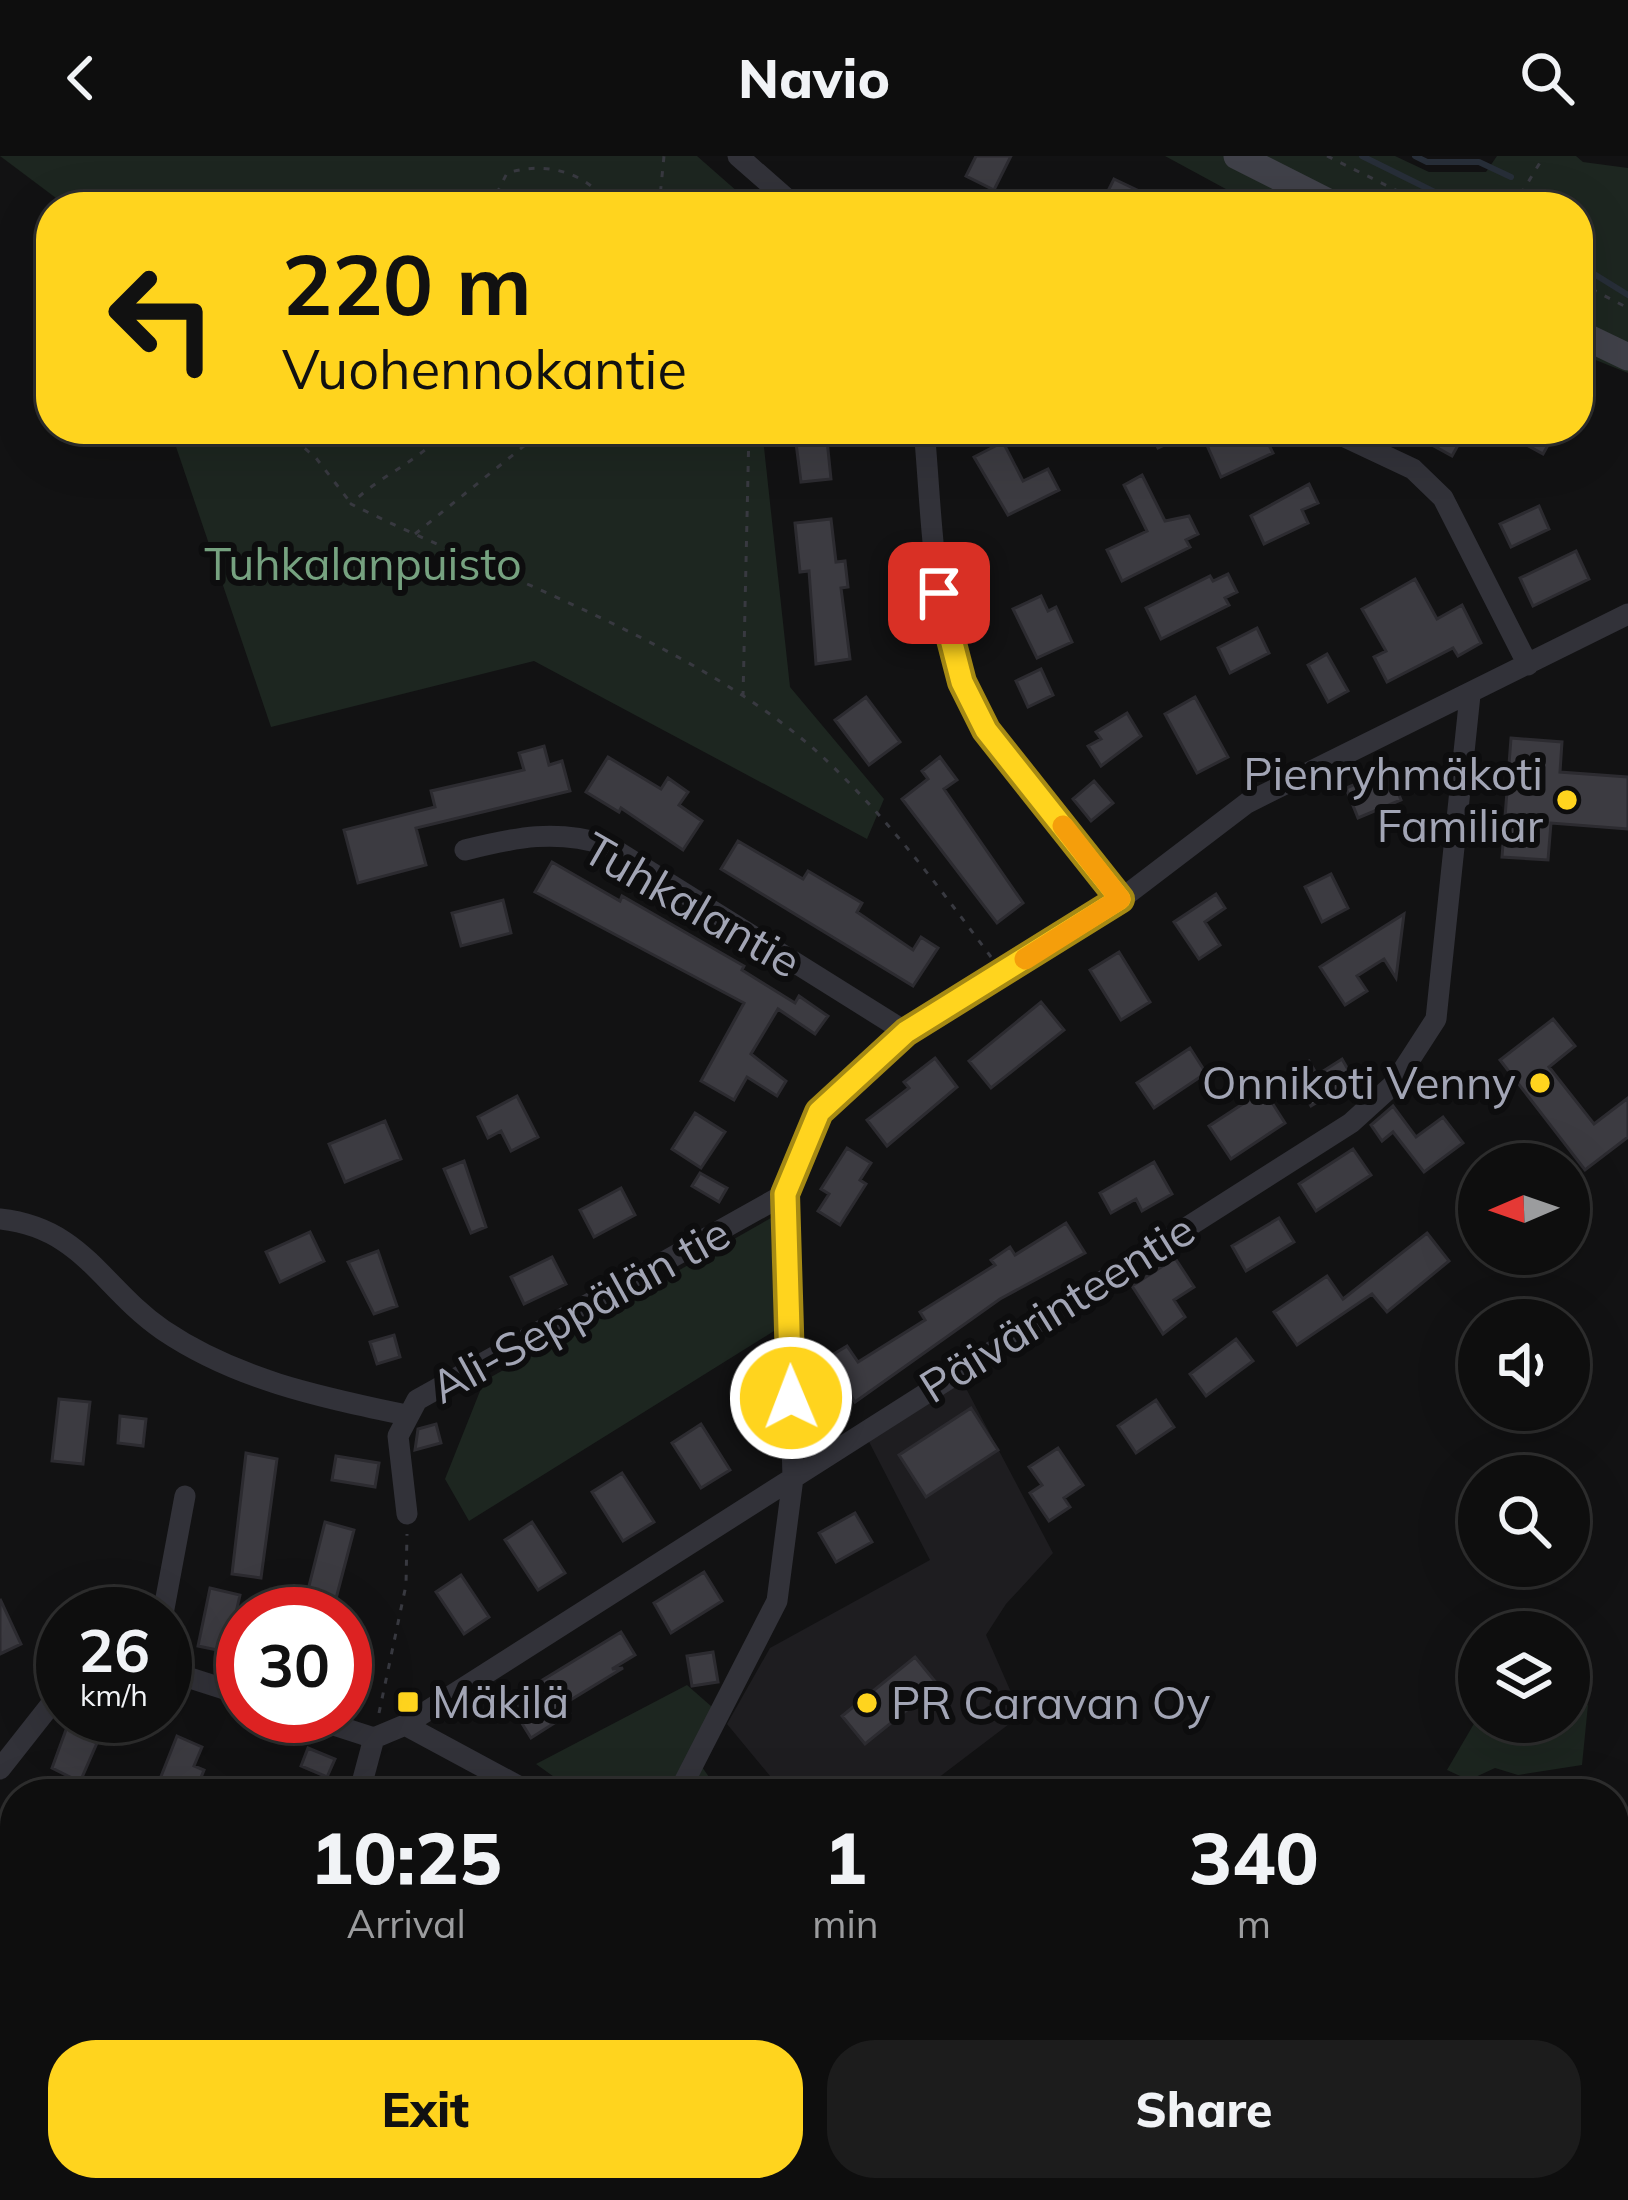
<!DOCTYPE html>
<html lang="en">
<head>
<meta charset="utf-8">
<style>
	body { margin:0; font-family:Mulish,sans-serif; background:#1c1c1c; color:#f1f3f6; height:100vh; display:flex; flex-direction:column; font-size:45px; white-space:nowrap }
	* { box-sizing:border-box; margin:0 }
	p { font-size:39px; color:#9b9c9e }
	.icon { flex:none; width:66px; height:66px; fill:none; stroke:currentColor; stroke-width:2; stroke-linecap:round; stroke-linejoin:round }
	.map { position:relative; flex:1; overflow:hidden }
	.drawer { position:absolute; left:0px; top:1623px; width:1629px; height:423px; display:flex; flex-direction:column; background:#0e0e0e; border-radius:48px 48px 0 0; box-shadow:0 12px 48px #0002,0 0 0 3px #2e2e2e }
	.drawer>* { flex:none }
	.guide { position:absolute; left:36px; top:36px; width:1557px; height:252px; border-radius:48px; box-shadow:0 12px 48px #0002,0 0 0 3px #2e2e2e; background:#ffd41e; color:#111; overflow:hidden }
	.needle { width:78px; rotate:268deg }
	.buttons { position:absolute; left:1458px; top:987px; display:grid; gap:24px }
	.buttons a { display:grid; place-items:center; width:132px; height:132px; border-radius:50%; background:#0e0e0e; box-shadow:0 12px 48px #0002,0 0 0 3px #2e2e2e; font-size:60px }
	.speed { position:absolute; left:36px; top:1431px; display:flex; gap:24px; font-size:60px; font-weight:700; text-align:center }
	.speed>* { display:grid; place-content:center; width:156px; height:156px; border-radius:50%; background:#0e0e0e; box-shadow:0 12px 48px #0002,0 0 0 3px #2e2e2e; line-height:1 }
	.speed small { font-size:30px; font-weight:400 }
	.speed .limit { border:18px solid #d22; background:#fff; color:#111 }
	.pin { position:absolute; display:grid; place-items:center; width:102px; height:102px; color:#fff; margin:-51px; border-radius:24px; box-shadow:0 6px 18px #0006 }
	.me { position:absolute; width:132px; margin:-66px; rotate:359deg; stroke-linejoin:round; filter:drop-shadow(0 0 9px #0008) }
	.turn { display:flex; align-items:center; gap:42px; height:252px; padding:0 48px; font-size:54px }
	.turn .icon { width:156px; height:156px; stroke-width:2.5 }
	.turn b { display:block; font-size:84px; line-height:102px }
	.eta { display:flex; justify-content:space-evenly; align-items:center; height:204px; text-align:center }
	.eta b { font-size:72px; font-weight:800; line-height:84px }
	.action { display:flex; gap:24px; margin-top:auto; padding:24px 48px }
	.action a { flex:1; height:138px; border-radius:48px; background:#ffd41e; color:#111; font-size:48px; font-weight:800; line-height:138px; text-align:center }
	.action a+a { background:#1c1c1c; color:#f1f3f6 }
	header { display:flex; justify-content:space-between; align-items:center; height:156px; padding:0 48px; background:#0e0e0e; font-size:54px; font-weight:800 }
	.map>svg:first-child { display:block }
</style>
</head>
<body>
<header><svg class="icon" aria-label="back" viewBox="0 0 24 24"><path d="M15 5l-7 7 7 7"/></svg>Navio<svg class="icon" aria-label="search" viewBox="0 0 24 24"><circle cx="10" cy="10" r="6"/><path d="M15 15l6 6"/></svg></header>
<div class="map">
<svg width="1628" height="2044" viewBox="0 0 1628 2044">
	<rect width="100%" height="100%" fill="#121213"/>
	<!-- built -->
	<path fill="#1e1d20" d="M960 1221 1053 1397 1006 1448 986 1479 1021 1559 917 1638H785L727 1568 770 1492 930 1404 866 1280Z"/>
	<!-- green -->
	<path fill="#1d2620" d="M0 0H697L755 51H68Z
		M1165 0H1395L1429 16H1486L1497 0H1576L1583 6 1628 12V217L1578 197V51H1259Z
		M170 273H762L790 531 884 643 867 683 534 505 271 571Z
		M771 1062 774 1175 469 1365 445 1323 484 1225Z
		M687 1529 720 1558 702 1611 721 1638H578L536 1608Z
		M1569 1538 1588 1549 1582 1609 1518 1619 1495 1612 1469 1624 1447 1614 1479 1559V1566H1569Z
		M377 2031H456L466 2044H371Z
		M864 2031H1349L1362 2044H862Z"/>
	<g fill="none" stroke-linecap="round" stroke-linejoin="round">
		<!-- stream -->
		<path stroke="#272e38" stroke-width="6" d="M1362 0 1465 51
			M1415 0 1427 6H1479L1511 21
			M1537 45 1539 51
			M1578 108 1628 139"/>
	</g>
	<!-- building -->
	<path fill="#3c3b41" stroke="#2c2b30" stroke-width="3" d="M976 0H1011L994 34 966 20Z
		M1114 23 1141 36 1133 51H1100Z
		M1149 273H1198L1158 292Z
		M1236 273H1261L1273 297 1221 321 1206 287Z
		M1442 273H1467L1452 300 1434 290Z
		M1498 273H1557L1543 298Z
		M827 284 831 323 801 326 796 287Z
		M1003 286 1023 325 1048 313 1059 334 1008 359 974 301Z
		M1142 319 1165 365 1189 360 1198 378 1186 384 1190 391 1122 425 1107 394 1147 375 1124 329Z
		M1309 328 1318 347 1302 354 1308 367 1264 388 1251 360Z
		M1539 350 1549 373 1511 391 1500 368Z
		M831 363 836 406 845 405 848 431 841 432 850 503 816 508 809 415 800 416 795 367Z
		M1576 395 1589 423 1533 450 1520 422Z
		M1228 418 1237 436 1225 442 1229 449 1161 483 1146 452 1210 420 1213 425Z
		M1415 423 1437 463 1462 449 1481 487 1458 500 1453 492 1387 526 1374 501 1386 495 1362 453Z
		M1041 440 1048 455 1056 451 1072 486 1037 502 1013 453Z
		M1257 472 1269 497 1230 517 1218 492Z
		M1327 498 1348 535 1328 546 1308 509Z
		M1041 513 1053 539 1028 551 1016 525Z
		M866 541 900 586 869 609 835 564Z
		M1195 541 1228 601 1197 617 1165 558Z
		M1127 557 1141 580 1101 610 1088 590 1101 583 1096 576Z
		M1511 582 1562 586 1560 616 1628 621V673L1551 667 1548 704 1502 701Z
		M544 590 549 609 562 605 570 635 416 672 426 709 358 727 344 674 435 651 431 635 524 614 519 597Z
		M608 601 661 633 668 622 688 636 679 649 702 665 683 694 621 652 619 656 586 636Z
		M940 601 957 624 944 633 1023 747 997 767 902 643 928 623 922 615Z
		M1389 614 1401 644 1358 662 1346 632Z
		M1094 625 1113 647 1091 665 1073 643Z
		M738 685 803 723 808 715 862 747 857 756 913 794 921 781 938 792 913 830 721 713Z
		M552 706 620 745 622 740 744 810 742 814 795 847 799 840 828 860 815 878 778 853 751 898 786 925 777 940 747 921 734 944 701 925 744 847 535 736Z
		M1331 718 1348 752 1322 766 1305 731Z
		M1216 738 1225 752 1205 766 1220 789 1199 803 1174 766Z
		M503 744 511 777 461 790 452 757Z
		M1404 758 1396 822 1384 803 1357 820 1367 835 1345 849 1320 811Z
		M1119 796 1150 846 1121 864 1090 814Z
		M1041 846 1064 874 991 932 969 905Z
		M1553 863 1575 890 1549 911 1594 968 1628 942V981L1585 1014 1500 904Z
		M1190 892 1206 917 1154 952 1137 927Z
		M935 902 957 931 887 990 867 964 909 932 904 926Z
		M1342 903 1354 924 1311 950 1290 915 1309 905 1317 919Z
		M1264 934 1285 967 1231 1003 1209 970Z
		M517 940 538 981 511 995 501 975 488 982 478 961Z
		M1393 950 1416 981 1443 961 1463 987 1424 1016 1393 976 1382 985 1371 969Z
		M695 957 725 976 701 1012 672 993Z
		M385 965 401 1003 345 1026 329 988Z
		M847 992 871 1007 860 1024 866 1028 840 1069 818 1055 829 1038 821 1033Z
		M1353 993 1371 1019 1316 1055 1299 1028Z
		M464 1005 486 1071 471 1077 444 1013Z
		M1154 1006 1172 1038 1142 1055 1136 1043 1111 1057 1100 1037Z
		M700 1017 727 1032 719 1046 692 1030Z
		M621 1032 635 1059 594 1081 580 1054Z
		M1279 1062 1294 1086 1246 1115 1232 1090Z
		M1066 1067 1085 1097 1000 1143 855 1246 827 1202 847 1190 858 1206 925 1164 920 1156 995 1109 991 1104 1010 1091 1015 1099Z
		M310 1076 324 1105 280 1126 266 1096Z
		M1427 1077 1449 1105 1387 1156 1372 1138 1297 1189 1274 1156 1327 1120 1343 1143Z
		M378 1095 397 1150 374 1158 348 1106Z
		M552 1101 566 1128 524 1148 511 1121Z
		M1175 1102 1194 1131 1174 1144 1185 1161 1163 1178 1132 1130Z
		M394 1179 400 1201 377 1208 370 1186Z
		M1236 1183 1253 1205 1206 1240 1190 1218Z
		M59 1243 90 1246 83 1308 52 1305Z
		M1156 1244 1174 1271 1136 1297 1118 1270Z
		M971 1252 998 1294 926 1341 899 1299Z
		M120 1260 146 1263 143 1290 118 1287Z
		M436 1268 441 1287 415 1294 418 1273Z
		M701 1268 730 1314 701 1332 672 1287Z
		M1058 1292 1083 1329 1064 1342 1070 1351 1049 1365 1030 1337 1042 1329 1029 1311Z
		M246 1297 277 1303 261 1422 232 1418Z
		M336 1300 379 1307 375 1331 332 1324Z
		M622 1317 654 1366 623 1385 592 1336Z
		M855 1357 872 1386 836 1406 819 1377Z
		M325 1366 354 1374 332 1458H302Z
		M532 1366 565 1417 538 1434 505 1384Z
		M704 1416 722 1445 671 1477 654 1447Z
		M461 1419 489 1461 464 1478 436 1436Z
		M210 1432 240 1439 227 1496 198 1490Z
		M0 1443 21 1488 0 1498Z
		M621 1476 635 1499 612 1513 623 1512 564 1548 570 1557 531 1582 508 1545Z
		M713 1496 718 1526 692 1530 687 1500Z
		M915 1501 938 1529 865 1588 842 1560Z
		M71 1560 96 1571 90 1584 97 1587 80 1626 52 1612Z
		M177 1580 202 1591 194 1610 204 1614 196 1634 189 1631 186 1638 158 1628Z
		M308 1592 335 1603 327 1621 301 1610Z
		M15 1892V1936L0 1949V1905Z"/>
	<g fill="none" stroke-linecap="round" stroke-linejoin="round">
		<!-- path -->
		<path stroke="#383940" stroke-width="3" stroke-dasharray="6 9" stroke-linecap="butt" d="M1327 0 1430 51
			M490 51 507 17C546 5 588 16 610 51
			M659 51 664 0
			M1513 51 1544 0
			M1578 126 1628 152
			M282 273 316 302 350 346
			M446 273C420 306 381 318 351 348 500 422 705 490 826 604 889 664 939 731 991 801
			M415 378 545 273
			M743 541 749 273
			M379 1557 406 1429 407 1378"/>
		<!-- street -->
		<path stroke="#323239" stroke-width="21" d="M738 0 796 51
			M924 273C932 356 931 449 963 528 995 608 1067 676 1121 743
			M1328 273 1413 313 1443 342 1528 509
			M465 694C517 681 556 673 607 689L906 876
			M0 1063C83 1072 101 1131 163 1174 237 1224 321 1241 406 1259
			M407 1358 398 1280 417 1244 785 1038
			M163 1458 185 1340
			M165 1514 243 1539
			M306 1560 374 1582
			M405 1569 533 1638
			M374 1582 405 1569 1351 967 1394 928 1436 863 1470 539
			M0 1613 63 1533
			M359 1638 374 1582
			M678 1638 777 1445 793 1322 785 1038 819 956 906 876 1121 743 1247 647 1628 458
			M0 1771 15 1778
			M0 1981 15 1975
			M362 2044 369 2031"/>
		<!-- secondary -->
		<path stroke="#404149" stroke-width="27" d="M1237 0 1338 51
			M1578 177 1628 201"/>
	</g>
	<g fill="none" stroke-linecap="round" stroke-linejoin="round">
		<!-- route casing -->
		<g stroke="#a68a14" stroke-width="30">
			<path id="route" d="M791 1242 785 1038 819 956 906 876 1120 743 986 574 962 526 939 437"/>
		</g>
		<!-- route -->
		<use href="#route" stroke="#ffd41e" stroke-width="21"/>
		<!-- slow -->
		<path stroke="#f59e0b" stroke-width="21" d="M1025 803 1120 743 1063 670"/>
	</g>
	<!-- markers -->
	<g fill="#ffd41e" stroke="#0d0d0e" stroke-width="4.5">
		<circle cx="1567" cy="644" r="12"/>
		<circle cx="1540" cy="927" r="12"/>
		<rect x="396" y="1534" width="24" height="24" rx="6"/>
		<circle cx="867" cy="1547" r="12"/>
	</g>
	<g text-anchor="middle" stroke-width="12" stroke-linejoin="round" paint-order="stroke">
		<!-- park labels -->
		<g font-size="45" fill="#76a280" stroke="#0d0d0e">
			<text x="363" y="424">Tuhkalanpuisto</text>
		</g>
		<!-- poi labels -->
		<g font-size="45" fill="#a2a5b5" stroke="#0d0d0e" text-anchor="end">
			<text x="1543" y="634">Pienryhmäkoti<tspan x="1543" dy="52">Familiar</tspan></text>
			<text x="1516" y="943">Onnikoti Venny</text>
			<text x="432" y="1562" text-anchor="start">Mäkilä</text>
			<text x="891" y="1563" text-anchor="start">PR Caravan Oy</text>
		</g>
		<!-- street labels -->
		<g font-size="45" fill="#a2a5b5" stroke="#0d0d0e">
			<text transform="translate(692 749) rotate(30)" y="16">Tuhkalantie</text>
			<text transform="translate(1057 1152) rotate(-32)" y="16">Päivärinteentie</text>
			<text transform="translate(580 1154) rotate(-29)" y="16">Ali-Seppälän tie</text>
		</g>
	</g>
</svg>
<div class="buttons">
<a><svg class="needle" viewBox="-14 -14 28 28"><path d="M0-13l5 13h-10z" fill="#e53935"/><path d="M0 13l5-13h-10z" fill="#9b9c9e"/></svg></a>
<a><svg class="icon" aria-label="sound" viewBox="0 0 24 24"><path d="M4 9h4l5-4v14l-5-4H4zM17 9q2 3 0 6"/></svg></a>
<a><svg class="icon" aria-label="search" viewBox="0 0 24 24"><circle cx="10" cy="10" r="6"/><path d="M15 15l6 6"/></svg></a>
<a><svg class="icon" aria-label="layers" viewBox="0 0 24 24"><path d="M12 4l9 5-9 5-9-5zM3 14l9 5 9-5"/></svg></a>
</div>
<div class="speed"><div>26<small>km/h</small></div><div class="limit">30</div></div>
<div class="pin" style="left:939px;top:437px;background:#d93025"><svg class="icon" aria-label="arrive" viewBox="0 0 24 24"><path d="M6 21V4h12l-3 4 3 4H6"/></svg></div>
<svg class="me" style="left:791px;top:1242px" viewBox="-20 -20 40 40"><circle r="17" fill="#ffd41e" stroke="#fff" stroke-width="3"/><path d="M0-11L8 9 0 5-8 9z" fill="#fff"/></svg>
<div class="guide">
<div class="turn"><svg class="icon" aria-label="left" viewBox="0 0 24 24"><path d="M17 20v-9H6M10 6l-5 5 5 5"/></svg><div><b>220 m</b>Vuohennokantie</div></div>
</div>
<section class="drawer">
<div class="eta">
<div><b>10:25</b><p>Arrival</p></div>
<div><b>1</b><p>min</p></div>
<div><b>340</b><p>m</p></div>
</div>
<div class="action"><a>Exit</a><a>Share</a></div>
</section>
</div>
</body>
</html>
